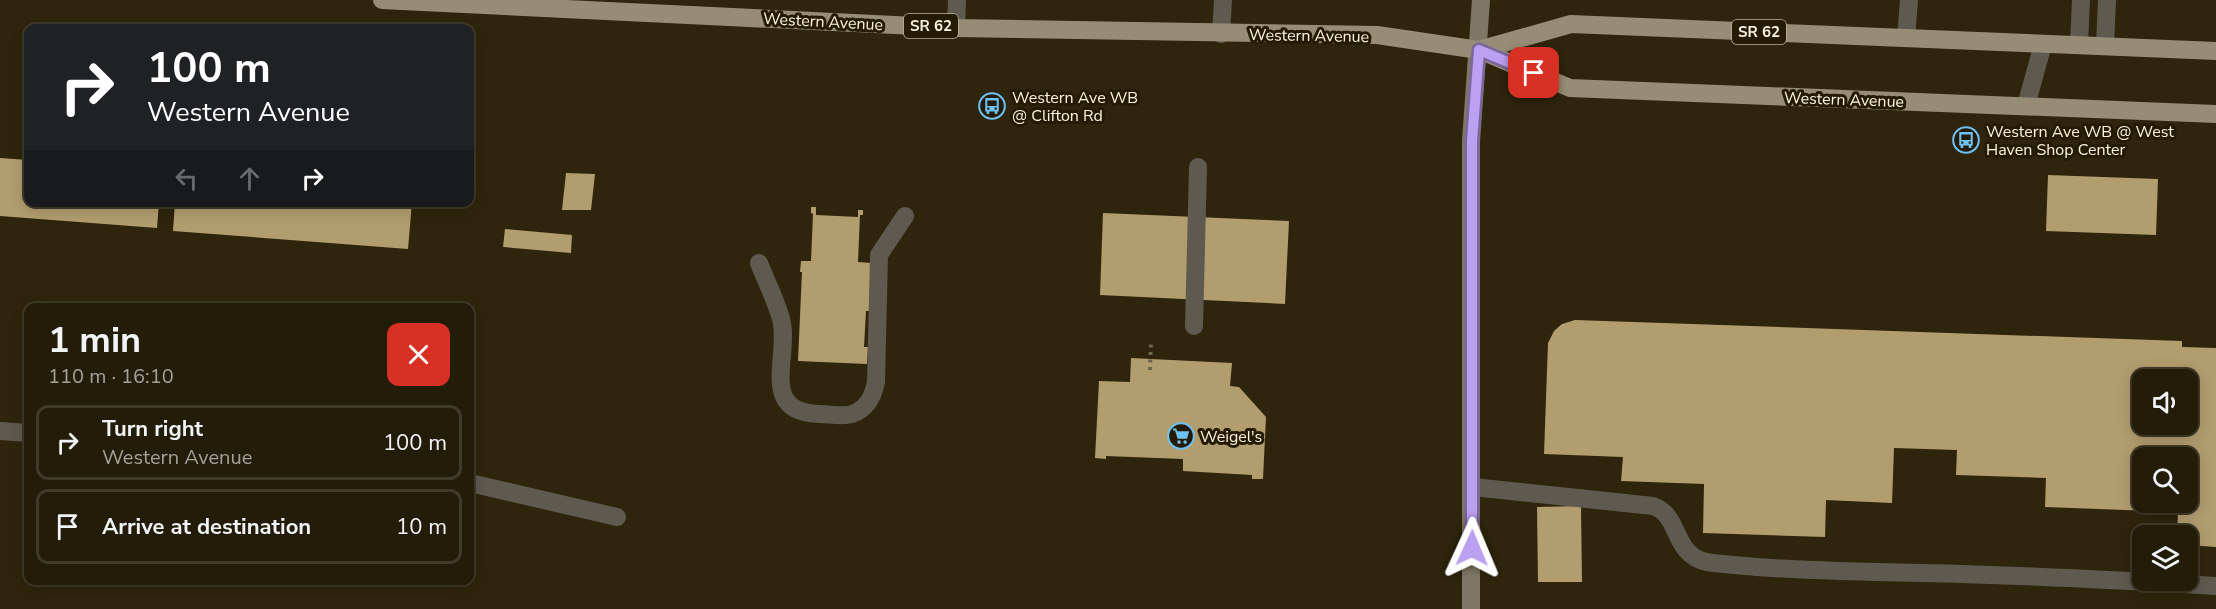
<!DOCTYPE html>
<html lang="en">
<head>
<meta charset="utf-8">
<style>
	body { margin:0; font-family:"Nunito Sans",sans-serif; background:#2b2512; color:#f1f3f6; height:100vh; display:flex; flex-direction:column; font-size:22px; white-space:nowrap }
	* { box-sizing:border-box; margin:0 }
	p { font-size:20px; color:#a3a19c }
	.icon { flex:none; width:33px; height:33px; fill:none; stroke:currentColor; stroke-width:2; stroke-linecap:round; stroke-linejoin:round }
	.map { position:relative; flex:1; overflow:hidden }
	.details { position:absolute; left:24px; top:303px; width:450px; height:282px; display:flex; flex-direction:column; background:#231c09; border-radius:12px; box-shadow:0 3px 15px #0003,0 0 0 2px #403a2a }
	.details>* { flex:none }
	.banner { position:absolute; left:24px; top:24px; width:450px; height:183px; border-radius:12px; box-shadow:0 3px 15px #0003,0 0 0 2px #403a2a; background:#202124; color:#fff; overflow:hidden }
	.controls { position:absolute; left:2132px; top:369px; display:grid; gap:12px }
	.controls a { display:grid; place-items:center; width:66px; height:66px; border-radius:12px; background:#231c09; box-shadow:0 3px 15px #0003,0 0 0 2px #403a2a; font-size:30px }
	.pin { position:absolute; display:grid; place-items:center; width:51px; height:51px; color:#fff; margin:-26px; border-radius:12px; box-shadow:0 3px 9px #0006 }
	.me { position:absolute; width:66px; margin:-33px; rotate:1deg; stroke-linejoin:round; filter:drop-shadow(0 0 4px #0008) }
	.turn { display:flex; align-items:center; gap:21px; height:126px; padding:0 24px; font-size:27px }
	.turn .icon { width:78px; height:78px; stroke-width:2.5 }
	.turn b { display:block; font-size:42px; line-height:51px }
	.lanes { display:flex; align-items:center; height:57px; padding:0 24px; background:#0003; justify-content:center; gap:30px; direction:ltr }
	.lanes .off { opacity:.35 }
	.round { display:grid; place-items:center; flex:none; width:63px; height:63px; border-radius:12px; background:#2b2512 }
	.head { display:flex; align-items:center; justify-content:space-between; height:102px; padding:0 24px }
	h1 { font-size:36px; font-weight:700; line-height:45px }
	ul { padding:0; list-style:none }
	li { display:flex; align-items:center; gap:18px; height:75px; margin:0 12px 9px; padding:0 12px; border:3px solid #403a2a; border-radius:12px }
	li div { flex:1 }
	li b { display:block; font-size:22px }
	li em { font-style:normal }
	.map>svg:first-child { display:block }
</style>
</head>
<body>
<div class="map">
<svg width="2216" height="609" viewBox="0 0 2216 609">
	<rect width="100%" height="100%" fill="#2f250c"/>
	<!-- building -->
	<path fill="#b29d6f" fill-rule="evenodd" d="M0 158 28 160V202H159L157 228 0 216Z
		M566 173 595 174 591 210H562Z
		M2048 175 2158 179 2156 235 2046 231Z
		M175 202H412L408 249 173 231Z
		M811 207H816V215L858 217V210H863V215H860L858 262 871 263 869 311H866L864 347H868L867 364 798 361 802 272H800L801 261H811L813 214 811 213Z
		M1103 213 1289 221 1285 304 1100 295Z
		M505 229 572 235 571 253 503 247Z
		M1575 320 2182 341V347L2216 348V547L2187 545V536H2177L2178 512 2045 507 2046 478 1956 475 1957 450 1894 448 1892 503 1826 500 1825 537 1703 533 1704 484 1621 481 1623 457 1544 454 1548 343 1554 331 1562 324ZM2142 380H2187V424H2142ZM2142 458H2187V502H2142Z
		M1131 358 1232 363 1230 386 1239 387 1266 417 1263 479H1252V475L1183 471V459L1106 456V459L1095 458 1099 381 1130 382Z
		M1581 506 1582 582H1538L1537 507Z"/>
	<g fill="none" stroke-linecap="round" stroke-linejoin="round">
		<!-- path -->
		<path stroke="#6e654f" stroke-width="4" stroke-dasharray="3 4.5" stroke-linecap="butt" d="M1150 370 1151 340"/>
		<!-- lane -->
		<path stroke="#5f5a4f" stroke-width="18" d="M1221 34 1223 0
			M1906 38 1909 0
			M2079 44 2081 0
			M2105 46 2107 0
			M2026 106 2043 44
			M759 263C766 281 776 300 781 319 791 355 757 413 820 414 830 414 842 417 852 414 867 409 873 397 876 382L879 255 905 216
			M1194 326 1198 167
			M0 431 28 433
			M470 483 617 517
			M1473 487 1653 506C1681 515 1672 555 1707 562 1723 565 1741 565 1757 567 1811 571 1866 572 1921 573 2019 575 2118 580 2216 586"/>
		<!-- street -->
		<path stroke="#5f5a4f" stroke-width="18" d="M956 28 957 0"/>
		<!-- secondary -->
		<path stroke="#7f7765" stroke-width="18" d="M1471 609V141L1481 0"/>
		<!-- primary -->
		<path stroke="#978d76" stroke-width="18" d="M382 0 956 28 1377 35 1479 50 1570 88 2216 114
			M1479 50 1571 24 2216 51"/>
	</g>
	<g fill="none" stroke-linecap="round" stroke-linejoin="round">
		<!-- route casing -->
		<g stroke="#7a689d" stroke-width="15">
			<path id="route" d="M1472 548V141L1479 50 1534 73"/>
		</g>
		<!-- route -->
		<use href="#route" stroke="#bca0f2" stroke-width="10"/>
	</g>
	<!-- icons -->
	<defs>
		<g id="bus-ring" transform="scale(1.35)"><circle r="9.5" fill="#251b03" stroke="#6ec2f3" stroke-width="1.5"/><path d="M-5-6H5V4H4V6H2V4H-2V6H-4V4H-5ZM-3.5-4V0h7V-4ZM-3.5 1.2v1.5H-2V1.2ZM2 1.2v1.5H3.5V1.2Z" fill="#6ec2f3"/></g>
		<g id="supermarket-ring" transform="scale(1.35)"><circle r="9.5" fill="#251b03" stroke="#6ec2f3" stroke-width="1.5"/><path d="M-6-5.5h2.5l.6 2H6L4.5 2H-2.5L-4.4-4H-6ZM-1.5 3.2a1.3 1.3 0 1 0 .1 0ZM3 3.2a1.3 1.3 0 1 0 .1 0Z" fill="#6ec2f3"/></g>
	</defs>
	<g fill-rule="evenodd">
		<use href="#bus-ring" x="992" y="106"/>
		<use href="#bus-ring" x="1966" y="140"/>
		<use href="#supermarket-ring" x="1181" y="436"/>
	</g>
	<g text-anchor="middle" stroke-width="6" stroke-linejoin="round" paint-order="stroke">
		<!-- shield labels -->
		<g fill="#251b03" stroke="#bbb3a1" stroke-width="1.5">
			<rect x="904" y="14" width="54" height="24" rx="4.5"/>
			<rect x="1732" y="20" width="54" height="24" rx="4.5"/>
		</g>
		<g font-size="15" font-weight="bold" fill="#fbf4e5">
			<text x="931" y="31">SR 62</text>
			<text x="1759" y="37">SR 62</text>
		</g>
		<!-- street labels -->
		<g font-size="16" fill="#fbf4e5" stroke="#251b03">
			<text transform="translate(823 21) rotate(3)" y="6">Western Avenue</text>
			<text transform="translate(1309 35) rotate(1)" y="6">Western Avenue</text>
			<text transform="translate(1844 99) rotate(2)" y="6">Western Avenue</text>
		</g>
		<!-- poi labels -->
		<g font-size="16" fill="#fbf4e5" stroke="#251b03" text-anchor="start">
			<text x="1012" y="103">Western Ave WB<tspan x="1012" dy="18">@ Clifton Rd</tspan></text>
			<text x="1986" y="137">Western Ave WB @ West<tspan x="1986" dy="18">Haven Shop Center</tspan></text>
			<text x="1200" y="442">Weigel's</text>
		</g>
	</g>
</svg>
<div class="controls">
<a><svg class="icon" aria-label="sound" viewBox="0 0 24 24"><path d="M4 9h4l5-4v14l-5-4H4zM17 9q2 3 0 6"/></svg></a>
<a><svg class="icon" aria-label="search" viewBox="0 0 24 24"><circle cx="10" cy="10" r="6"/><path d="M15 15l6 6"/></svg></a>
<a><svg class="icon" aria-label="layers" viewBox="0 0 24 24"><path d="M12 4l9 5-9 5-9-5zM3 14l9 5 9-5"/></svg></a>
</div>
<div class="pin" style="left:1534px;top:73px;background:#d93025"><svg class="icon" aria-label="arrive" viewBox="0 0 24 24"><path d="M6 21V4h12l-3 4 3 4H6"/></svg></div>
<svg class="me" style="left:1472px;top:548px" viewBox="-20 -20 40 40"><path d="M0-17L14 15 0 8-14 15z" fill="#bca0f2" stroke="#fff" stroke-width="4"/></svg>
<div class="banner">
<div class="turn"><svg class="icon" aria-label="right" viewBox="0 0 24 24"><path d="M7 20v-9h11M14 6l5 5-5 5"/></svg><div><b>100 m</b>Western Avenue</div></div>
<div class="lanes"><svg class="icon off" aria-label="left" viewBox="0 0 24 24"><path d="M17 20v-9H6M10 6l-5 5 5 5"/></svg><svg class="icon off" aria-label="ahead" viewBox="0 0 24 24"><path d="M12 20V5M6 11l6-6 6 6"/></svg><svg class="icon" aria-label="right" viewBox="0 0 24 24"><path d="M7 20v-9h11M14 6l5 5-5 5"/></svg></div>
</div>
<section class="details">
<div class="head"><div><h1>1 min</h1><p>110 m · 16:10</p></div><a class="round" style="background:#d93025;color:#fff"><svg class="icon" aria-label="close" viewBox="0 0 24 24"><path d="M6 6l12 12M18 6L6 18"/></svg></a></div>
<ul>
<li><svg class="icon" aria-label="right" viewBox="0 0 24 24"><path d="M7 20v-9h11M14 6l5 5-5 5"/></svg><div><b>Turn right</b><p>Western Avenue</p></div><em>100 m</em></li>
<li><svg class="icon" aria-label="arrive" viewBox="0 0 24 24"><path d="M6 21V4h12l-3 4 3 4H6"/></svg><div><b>Arrive at destination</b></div><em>10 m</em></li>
</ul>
</section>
</div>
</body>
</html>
